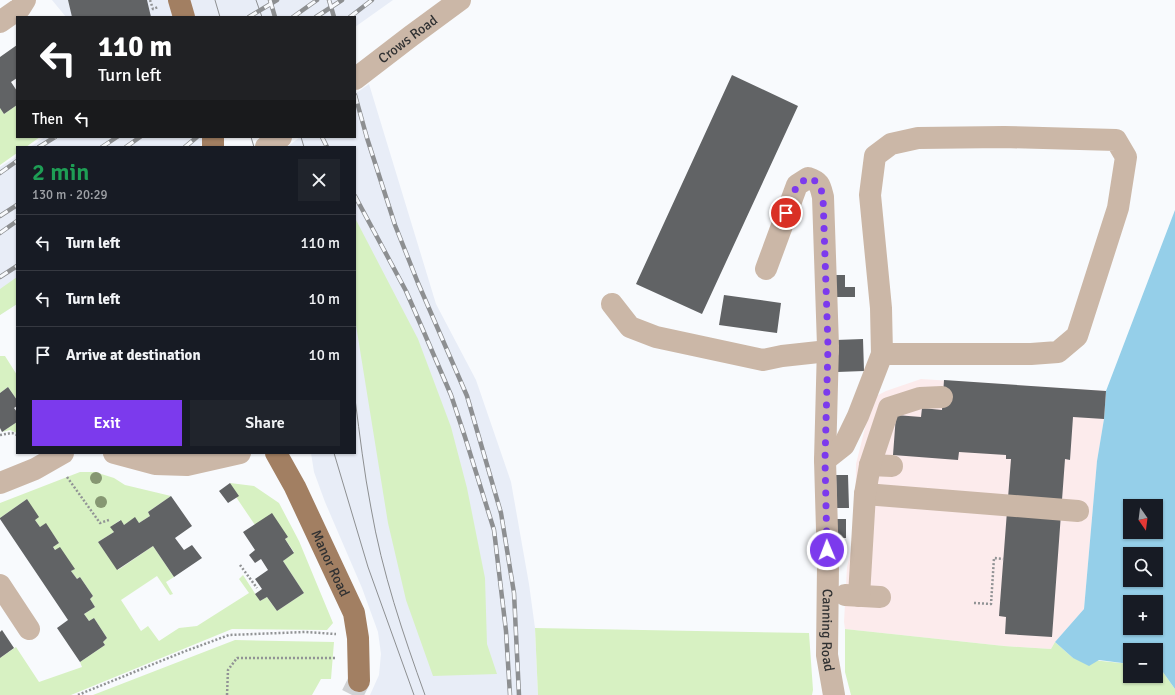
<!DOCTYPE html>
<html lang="en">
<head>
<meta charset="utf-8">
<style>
	body { margin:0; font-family:Signika,sans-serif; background:#20242c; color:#f1f3f6; height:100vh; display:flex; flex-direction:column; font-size:15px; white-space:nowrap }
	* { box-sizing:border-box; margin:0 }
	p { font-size:13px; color:#9ea1a6 }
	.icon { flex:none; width:22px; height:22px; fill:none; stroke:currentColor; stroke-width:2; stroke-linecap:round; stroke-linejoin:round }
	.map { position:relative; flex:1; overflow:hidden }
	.drawer { position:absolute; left:16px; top:146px; width:340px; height:308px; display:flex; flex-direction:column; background:#171b24; border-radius:0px; box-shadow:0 1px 3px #0004 }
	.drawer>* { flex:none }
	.guide { position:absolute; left:16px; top:16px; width:340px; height:122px; border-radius:0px; box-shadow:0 1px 3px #0004; background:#202124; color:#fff; overflow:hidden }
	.needle { width:26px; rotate:166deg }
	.buttons { position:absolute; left:1123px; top:499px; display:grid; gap:8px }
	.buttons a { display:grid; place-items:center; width:40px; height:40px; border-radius:0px; background:#171b24; box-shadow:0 1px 3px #0004; font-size:20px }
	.pin { position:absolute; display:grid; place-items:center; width:34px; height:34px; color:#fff; margin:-17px; border:2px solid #fff; border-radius:50%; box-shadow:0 1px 4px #0007 }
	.me { position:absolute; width:44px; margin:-22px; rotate:359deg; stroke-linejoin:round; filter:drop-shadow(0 0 3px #0008) }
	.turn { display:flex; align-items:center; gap:14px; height:84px; padding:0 16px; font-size:18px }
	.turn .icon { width:52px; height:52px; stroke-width:2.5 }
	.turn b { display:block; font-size:28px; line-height:34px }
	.then { display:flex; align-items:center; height:38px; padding:0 16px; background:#0003; gap:8px; font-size:15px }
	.round { display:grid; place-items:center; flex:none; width:42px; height:42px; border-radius:0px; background:#20242c }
	.headline { display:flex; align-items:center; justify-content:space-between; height:68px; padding:0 16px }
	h1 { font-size:24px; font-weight:600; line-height:30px; color:#1e9e55 }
	.action { display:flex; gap:8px; margin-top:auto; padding:8px 16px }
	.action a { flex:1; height:46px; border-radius:0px; background:#7c3aed; color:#fff; font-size:16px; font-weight:600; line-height:46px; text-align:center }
	.action a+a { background:#20242c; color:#f1f3f6 }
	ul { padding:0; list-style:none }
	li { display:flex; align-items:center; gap:12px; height:56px; padding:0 16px; border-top:1px solid #363941 }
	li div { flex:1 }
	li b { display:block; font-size:15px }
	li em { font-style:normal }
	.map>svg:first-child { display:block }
</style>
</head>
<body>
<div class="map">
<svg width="1175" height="695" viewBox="0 0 1175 695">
	<rect width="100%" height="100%" fill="#f8fafd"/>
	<!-- commercial -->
	<path fill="#fcebec" d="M921 379 1106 391 1104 419 1097 461 1084 609 1055 642 1051 649 1004 646 845 629 844 622 847 567 855 535 856 464 866 424 874 397 886 391Z"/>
	<!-- built -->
	<path fill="#e8edf7" d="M52 0H393L355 27V17H66Z
		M369 84 436 304 476 380 511 482 529 584 535 628 538 695H370L379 675 381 654 378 632 362 588 325 502 314 472 311 453H355V147H287L300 137H355V94Z
		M45 137H211L198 147H30Z
		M17 156V304L0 315V167Z"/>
	<!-- green -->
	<path fill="#d7f1c2" d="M17 105V137H40L26 147H17V153L0 165V108L4 114Z
		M355 218 418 339 451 427 467 488 485 578 487 644 497 674 433 676 406 600 388 523 355 319Z
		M17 277V304L0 315V289Z
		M0 356H5L17 375V400L8 387 0 393Z
		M17 422V433L10 430 2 432Z
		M80 472H95L114 478 125 485 171 496 148 512 150 516 139 523 135 518 124 525 120 520 111 527 114 532 98 542 118 570 153 546 174 577 166 582 173 594 170 595 157 576 121 600 141 631 148 626 159 641 179 628 197 626 249 593 239 579 243 575 260 601 267 597 277 611 304 593 283 561 294 552 285 539 288 537 255 525 236 497 230 483 254 486 279 503 299 541 333 623 327 630 232 629 71 695H0V658L16 647 39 682 82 667 80 662 105 645 103 642 107 638 94 618 89 621 84 614 95 607 90 599 93 596 80 577 77 579 71 571 74 569 53 547 59 543 46 524 40 527 35 520 27 499 0 518V503Z
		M535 628 809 633 813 690 812 695H538Z
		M845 629 1004 646 1051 649 1055 642 1073 658 1130 664V676H1156V667L1160 668 1175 689V695H851L845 672Z
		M235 640 334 642 331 679H321L312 695H93Z"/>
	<!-- water -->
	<path fill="#95cfe9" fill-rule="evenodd" d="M1175 210V689L1160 668 1156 667V650H1130V664L1099 660 1089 666 1073 658 1055 642 1084 609 1097 461 1104 419 1106 391ZM1130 506H1156V532H1130ZM1130 554H1156V580H1130ZM1130 602H1156V628H1130Z"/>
	<!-- building -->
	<path fill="#616365" d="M68 0H147L151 17H72Z
		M17 45V78L11 82 17 91V105L4 114 0 108V57Z
		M732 75 798 106 702 314 636 284Z
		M834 275H845V287H855V297H834Z
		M724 295 781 303 777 333 719 325Z
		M863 339 864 371 837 372 836 340Z
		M944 380 1106 391 1104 419 1073 417 1070 460 1065 459 1052 637 1005 634 1006 617 999 616 1011 459H1006V455L959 452 958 460 893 455 896 415 921 417 922 408 942 410Z
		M8 387 17 400V406L14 408 17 412V422L2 432 0 428V393Z
		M836 475H848L849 508H837Z
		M230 483 239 496 228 503 219 491Z
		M171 496 192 526 175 538 184 550 192 545 202 558 174 577 153 546 117 570 98 542 114 532 110 527 121 520 124 525 135 517 139 523 150 516 148 512Z
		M27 499 39 517 35 520 40 527 46 523 59 543 53 547 55 550 60 547 75 569 71 571 77 579 80 577 93 596 90 599 95 607 84 614 89 621 94 618 107 638 103 642 105 645 80 662 57 628 68 620 0 519V518Z
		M272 513 288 537 285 539 294 553 283 561 304 593 277 611 267 597 260 601 255 594 262 589 255 579 268 570 261 559 255 563 249 555 255 550 243 532Z
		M836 519H846V538H836Z
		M2 630 14 648 0 658V632Z"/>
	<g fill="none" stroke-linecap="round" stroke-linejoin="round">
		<!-- major-tunnel -->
		<path stroke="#d0d2d4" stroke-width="22" stroke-dasharray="22 11" stroke-linecap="butt" d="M352 695 359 681"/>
		<!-- path -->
		<path stroke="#919395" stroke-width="2.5" stroke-dasharray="2 2" stroke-linecap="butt" d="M150 0 153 9 158 7
			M0 435 12 433 17 435
			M67 477 100 523 109 520
			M240 565 257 588
			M974 603 991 604 994 558 1004 559
			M78 695 183 652 229 635 305 632 336 634
			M227 695 228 670 237 658H336"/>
		<!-- minor -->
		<g stroke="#cbb7a7" stroke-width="22">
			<path d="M0 22 20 8 25 0"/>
			<path id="s1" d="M355 79 411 36 460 0"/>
			<path d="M266 147 281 137"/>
			<path id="s2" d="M766 269 797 185 808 178C820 182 820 185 823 197L828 346 825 460 828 565 827 655 834 695"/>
			<path d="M612 304 630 327 656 337 763 360 782 356 828 351"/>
			<path d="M114 453 155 464 187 465 240 453"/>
			<path d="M825 460 844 445 858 416 882 354 881 308 870 195 875 156 891 144 918 138 1004 137 1116 140 1126 157 1118 208 1077 336 1058 352 1031 354H882"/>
			<path d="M870 465 892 466"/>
			<path d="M0 483 35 469 63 453"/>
			<path d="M865 494 1078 511"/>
			<path d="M0 585 29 629"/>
			<path d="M845 595 880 597"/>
			<path d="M859 596 865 494 870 465 889 408 920 398 942 397"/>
		</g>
		<!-- major -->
		<g stroke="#a27f62" stroke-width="22">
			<path d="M179 0 184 17"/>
			<path d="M213 147V137"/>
			<path id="s3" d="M276 453 295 487 354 613 358 638 359 681"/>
		</g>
		<!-- tram -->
		<path stroke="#8d8f91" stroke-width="1" d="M215 0 220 17
			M256 0 262 17
			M251 137 254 147
			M301 137 304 147
			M355 399C360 436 364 472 371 508 382 572 403 634 425 695
			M334 453 368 567 414 695"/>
		<!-- rail casing -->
		<g stroke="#8d8f91" stroke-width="4.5">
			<path id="rail" d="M270 0 275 17
				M329 0 334 17
				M249 17 277 0
				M293 17 317 0
				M316 17 342 0
				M350 17 372 0
				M355 95 367 138 395 225 418 283 467 396 501 513 514 593 519 695
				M322 137 327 147
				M39 147 55 137
				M102 147 117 137
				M126 147 140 137
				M185 147 197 137
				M0 173 17 161
				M355 196 406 291 423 330 451 395 465 437 494 530 506 631 510 695
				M0 216 17 205
				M0 233 17 221
				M0 277 17 266"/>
		</g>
		<!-- rail -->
		<use href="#rail" stroke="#f8fafd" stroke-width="3" stroke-dasharray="9" stroke-linecap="butt"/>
	</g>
	<!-- trees -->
	<g fill="#869772">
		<circle cx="96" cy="478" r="6"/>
		<circle cx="101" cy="502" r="6"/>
	</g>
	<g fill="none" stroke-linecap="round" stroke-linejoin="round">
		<!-- route -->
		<path stroke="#7c3aed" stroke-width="7" stroke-dasharray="0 12.6" d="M786 213 797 185 808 178C820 182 820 185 823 197L828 346 825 460 827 550"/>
	</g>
	<g text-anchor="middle" stroke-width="4" stroke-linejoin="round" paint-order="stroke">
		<!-- street labels -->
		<g font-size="14" fill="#303132" stroke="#f8fafd">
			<text dy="5" stroke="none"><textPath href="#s1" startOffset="66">Crows Road</textPath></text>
			<text dy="5" stroke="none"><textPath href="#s3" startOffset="123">Manor Road</textPath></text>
			<text dy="5" stroke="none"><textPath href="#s2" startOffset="562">Canning Road</textPath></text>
		</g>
	</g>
</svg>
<div class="buttons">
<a><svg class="needle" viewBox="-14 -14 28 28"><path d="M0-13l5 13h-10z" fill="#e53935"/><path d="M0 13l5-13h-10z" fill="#9ea1a6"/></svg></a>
<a><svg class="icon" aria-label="search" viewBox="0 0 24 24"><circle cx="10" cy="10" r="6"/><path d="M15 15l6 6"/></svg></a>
<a>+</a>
<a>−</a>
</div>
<div class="pin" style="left:786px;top:213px;background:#d93025"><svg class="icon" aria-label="arrive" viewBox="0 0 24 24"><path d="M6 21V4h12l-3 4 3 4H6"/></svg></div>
<svg class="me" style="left:827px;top:550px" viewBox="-20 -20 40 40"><circle r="17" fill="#7c3aed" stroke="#fff" stroke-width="3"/><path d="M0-11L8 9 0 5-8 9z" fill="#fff"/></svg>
<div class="guide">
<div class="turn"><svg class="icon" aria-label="left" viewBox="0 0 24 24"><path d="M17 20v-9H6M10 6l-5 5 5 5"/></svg><div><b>110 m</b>Turn left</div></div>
<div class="then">Then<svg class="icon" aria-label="left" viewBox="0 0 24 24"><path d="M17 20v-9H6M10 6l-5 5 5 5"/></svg></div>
</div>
<section class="drawer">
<div class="headline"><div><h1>2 min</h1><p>130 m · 20:29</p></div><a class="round"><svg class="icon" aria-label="close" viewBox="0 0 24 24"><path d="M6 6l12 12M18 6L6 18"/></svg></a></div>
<ul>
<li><svg class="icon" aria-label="left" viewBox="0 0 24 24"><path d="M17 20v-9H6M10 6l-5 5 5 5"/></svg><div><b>Turn left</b></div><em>110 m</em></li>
<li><svg class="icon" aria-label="left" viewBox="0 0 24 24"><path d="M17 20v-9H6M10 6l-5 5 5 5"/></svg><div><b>Turn left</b></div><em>10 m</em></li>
<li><svg class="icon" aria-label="arrive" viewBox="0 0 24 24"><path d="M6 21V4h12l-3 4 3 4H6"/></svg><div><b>Arrive at destination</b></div><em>10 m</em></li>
</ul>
<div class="action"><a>Exit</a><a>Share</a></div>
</section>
</div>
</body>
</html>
